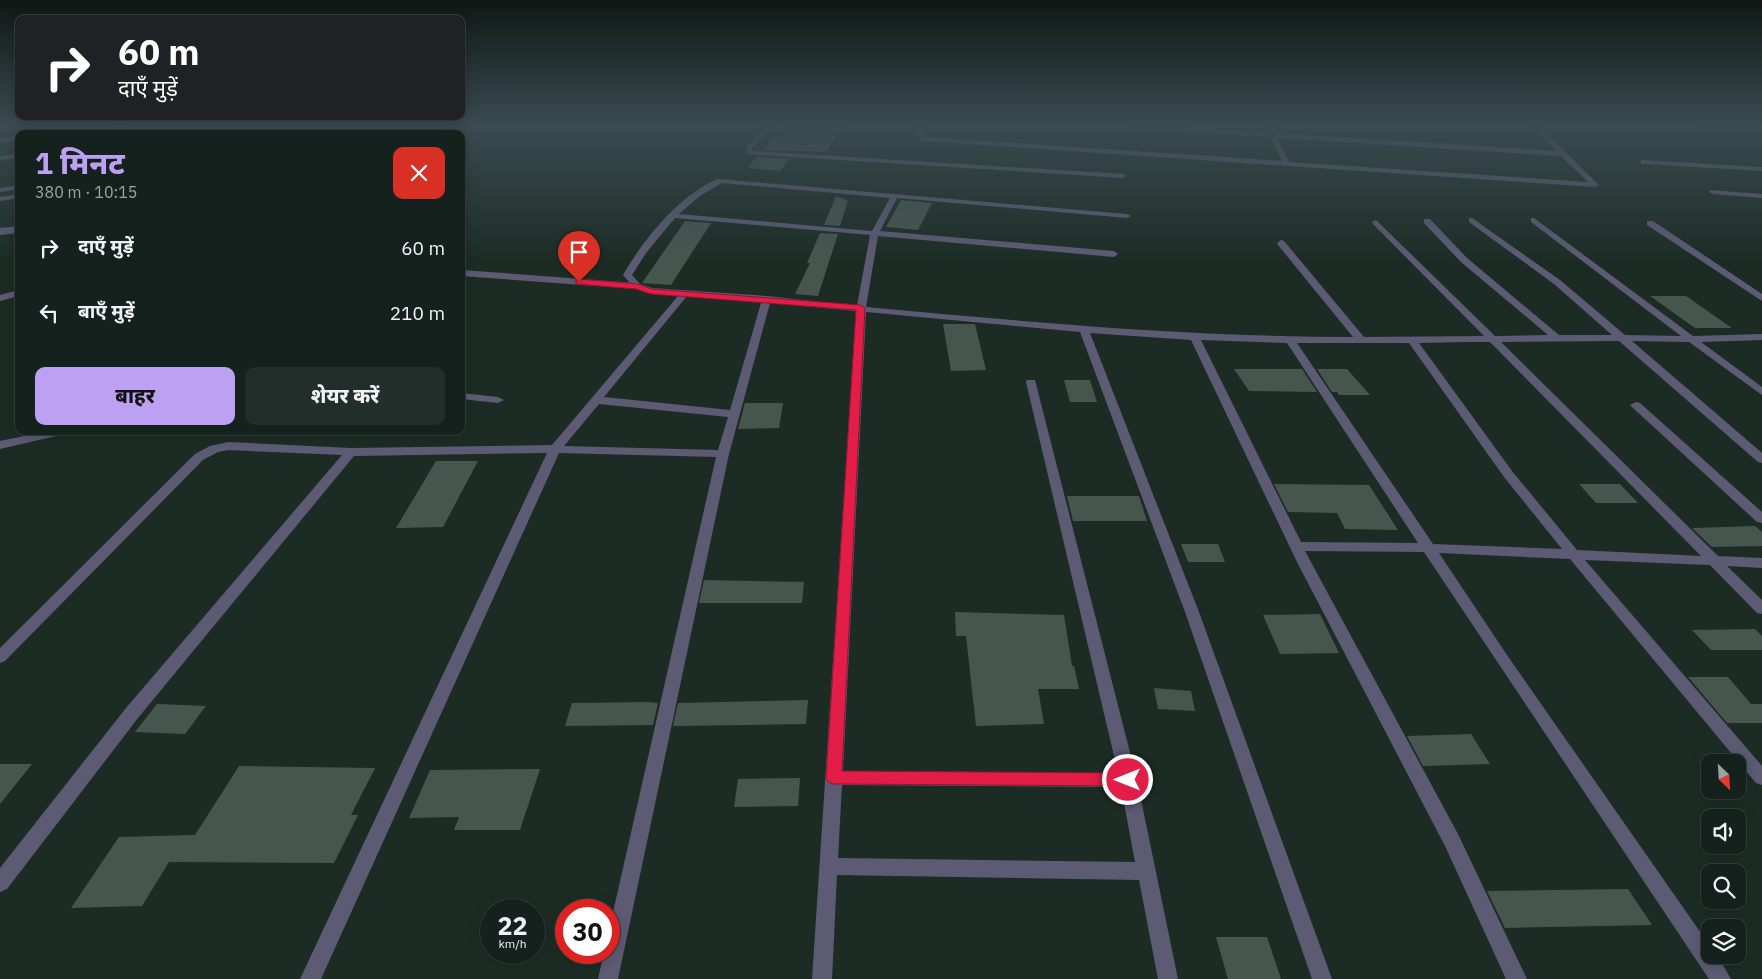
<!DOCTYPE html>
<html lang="hi">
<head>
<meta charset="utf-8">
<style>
	body { margin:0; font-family:"IBM Plex Sans","Noto Sans Devanagari",sans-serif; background:#222e29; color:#f1f3f6; height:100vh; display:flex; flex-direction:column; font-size:19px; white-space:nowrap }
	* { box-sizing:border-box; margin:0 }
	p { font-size:16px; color:#9da3a3 }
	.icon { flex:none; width:28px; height:28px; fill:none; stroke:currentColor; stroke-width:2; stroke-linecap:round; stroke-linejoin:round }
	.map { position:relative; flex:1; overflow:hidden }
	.panel { position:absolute; left:15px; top:130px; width:450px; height:305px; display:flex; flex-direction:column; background:#15211c; border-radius:10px; box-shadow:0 2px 12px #0003,0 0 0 1px #343e3b }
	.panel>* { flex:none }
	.hud { position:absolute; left:15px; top:15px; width:450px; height:105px; border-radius:10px; box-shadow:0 2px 12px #0003,0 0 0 1px #343e3b; background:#202124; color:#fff; overflow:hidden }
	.needle { width:32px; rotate:155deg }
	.controls { position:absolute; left:1701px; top:754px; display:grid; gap:10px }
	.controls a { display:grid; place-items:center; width:45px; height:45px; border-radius:10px; background:#15211c; box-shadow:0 2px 12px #0003,0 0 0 1px #343e3b; font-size:25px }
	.speed { position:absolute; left:480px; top:899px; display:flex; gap:10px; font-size:25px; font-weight:700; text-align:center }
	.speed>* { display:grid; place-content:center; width:65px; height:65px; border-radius:50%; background:#15211c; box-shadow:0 2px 12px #0003,0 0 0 1px #343e3b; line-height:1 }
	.speed small { font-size:12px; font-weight:400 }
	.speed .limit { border:8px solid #d22; background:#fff; color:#111 }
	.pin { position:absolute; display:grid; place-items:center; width:42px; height:42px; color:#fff; margin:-51px -21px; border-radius:50% 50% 50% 0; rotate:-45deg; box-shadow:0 0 5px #0007 }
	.pin .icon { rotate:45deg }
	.me { position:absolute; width:55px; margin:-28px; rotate:270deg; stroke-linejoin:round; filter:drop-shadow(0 0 4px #0008) }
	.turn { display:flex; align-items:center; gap:18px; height:105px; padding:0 20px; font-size:22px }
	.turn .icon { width:65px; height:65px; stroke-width:2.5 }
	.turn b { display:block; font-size:35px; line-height:42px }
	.round { display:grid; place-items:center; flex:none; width:52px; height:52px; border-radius:10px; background:#222e29 }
	.head { display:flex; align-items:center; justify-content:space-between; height:85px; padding:0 20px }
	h1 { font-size:30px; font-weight:800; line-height:38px; color:#bca0f2 }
	.button { display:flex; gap:10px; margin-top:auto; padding:10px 20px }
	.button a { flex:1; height:58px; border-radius:10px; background:#bca0f2; color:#111; font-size:20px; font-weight:800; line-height:58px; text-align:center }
	.button a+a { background:#222e29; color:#f1f3f6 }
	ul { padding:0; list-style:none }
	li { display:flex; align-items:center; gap:15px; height:65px; padding:0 20px }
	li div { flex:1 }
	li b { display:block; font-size:19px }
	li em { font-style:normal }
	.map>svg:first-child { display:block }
</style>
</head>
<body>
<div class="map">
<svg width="1762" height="979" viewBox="0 0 1762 979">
	<rect width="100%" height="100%" fill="#1c2c25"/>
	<!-- building -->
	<path fill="#46564f" d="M792 124H816L844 126 826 152 763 150 774 136H782Z
		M757 157 789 159 780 171 747 168Z
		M836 196 848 201 840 226 824 225Z
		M901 200 932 203 918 230 886 227Z
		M685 221 711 223 671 285 642 283Z
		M820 233 838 234 818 296 795 294 810 263H807Z
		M1650 296H1686L1732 328H1695Z
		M943 324H975L986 370 951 371Z
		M1234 369H1302L1317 392 1249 391Z
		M1317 369H1347L1370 395H1339L1337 392H1332Z
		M1064 380H1090L1097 402H1070Z
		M745 403H783L779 428 738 429Z
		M436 461H478L443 527 396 528Z
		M1274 484 1369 485 1398 530 1345 529 1337 513 1288 512Z
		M1579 484H1620L1638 503H1596Z
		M1067 496H1139L1147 521H1073Z
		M1755 526 1762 532V546L1712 547 1692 528Z
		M1181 544H1218L1225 562H1188Z
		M704 580 804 582 802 603H699Z
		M955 612 1064 615 1072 666H1074L1079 689H1038L1044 724 976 726 966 636H956Z
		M1320 614 1339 653 1280 654 1263 615Z
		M1755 629 1762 636V650H1711L1692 630Z
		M1688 677H1728L1751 704H1762V723H1727Z
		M1154 688 1191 691 1195 711 1158 709Z
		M808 700 806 724 673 726 678 703Z
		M649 702 658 703 653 725 565 726 572 703Z
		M157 704 206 706 185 734 135 732Z
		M1471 734 1490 764 1423 766 1407 736Z
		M0 764H32L0 804Z
		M239 766 375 768 351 815H358L334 863 169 862 142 906 71 908 119 837 195 835Z
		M540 769 520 830H454L459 817 409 818 430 770Z
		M800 778 798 806 734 807 738 779Z
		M1628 889 1652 925 1505 928 1487 891Z
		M1216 937H1267L1281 979H1228Z"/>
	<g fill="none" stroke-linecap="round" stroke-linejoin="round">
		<!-- lane -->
		<path fill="#5d5b74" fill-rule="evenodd" d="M128 124H151L80 134H57Z
			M19 136V140L0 143V139Z
			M19 228V233L0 235V231Z
			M461 270 637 283 642 286 637 289 461 276Z
			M19 290V296L0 301V295Z
			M461 393 498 397 504 400 498 403 461 399Z
			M48 431H71L65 434 0 449V441Z"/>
		<!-- street -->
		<path fill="#5d5b74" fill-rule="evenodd" d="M769 124H776L752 148V151L1123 174 1127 176 1123 178 746 154 747 146Z
			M921 124H927L921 134 925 137 1282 161 1270 137 1094 124H1133L1269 133 1268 124H1274L1276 133 1557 151 1530 124H1537L1599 185 1595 187 923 141 914 134ZM1277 138 1561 156 1588 182 1289 162Z
			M1684 124 1762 126V130L1687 126Z
			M19 154V158L0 160V156Z
			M1641 160 1762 167V171L1644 164H1641Z
			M718 179 1127 214 1131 216 1127 218 897 198 880 231 1114 251 1118 254 1114 257 878 236 866 307C1029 322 1190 337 1353 337L1278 245 1277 243 1281 240 1284 241 1364 337 1484 336 1373 224 1372 222 1376 220 1495 336 1548 335 1461 262 1424 223V219H1430L1467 258 1559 335H1612L1554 284 1469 222V218H1472L1560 280 1625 335 1681 336 1531 222V218H1534L1693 336 1762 334V340L1701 342 1762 387V395L1689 342 1632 341 1762 453V463L1758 462 1619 341 1501 342 1718 556 1762 558V568L1727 566 1762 600V614L1757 613 1710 565 1585 560 1762 766V785L1756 783 1570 559 1439 553 1509 658 1710 946V955H1717L1731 979H1709L1424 552 1305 551 1458 834 1527 979H1506L1445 846 1297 562 1191 340 1090 333 1199 612 1332 979H1312L1185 612 1080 332 866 312 843 771 1118 773 1026 382 1027 380H1035L1137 780 1178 979H1158L1139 880 837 875 832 979H812L856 311 770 303 729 454 618 979H598L604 952H609V930L716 457 559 453 321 979H300L547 453 354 456 138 718 7 889 0 892V868L126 708 342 455 228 450 218 452 203 460 5 661 0 663V648L195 454 210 446 228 442 351 448 552 445 678 296C654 294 638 295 623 275 643 240 680 194 718 179ZM722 183 890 198 872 231 679 214 700 196ZM675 218 870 235 857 306 767 296 652 288 640 284 632 275 646 253ZM687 296 761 303 730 410 604 397ZM1201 340 1287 343 1418 543 1301 542ZM1466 342H1490L1701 556 1577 550 1512 471 1419 343ZM1297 343H1409L1504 477 1562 549 1433 544ZM599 404 728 417 718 450 564 446ZM842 785 1121 787 1135 862 838 858Z
			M19 185V189L0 192V188Z
			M1710 190 1762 194V198L1713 194 1709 192Z
			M19 194V198L0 201V197Z
			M1647 221H1653L1762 294V301L1647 225Z
			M19 226V230L0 232V228Z
			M1636 402 1640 403 1762 512V523L1757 522 1632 407 1630 405Z"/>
	</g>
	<!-- sky -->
	<linearGradient id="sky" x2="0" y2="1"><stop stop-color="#0f1814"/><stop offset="0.48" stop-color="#3a4b51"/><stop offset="1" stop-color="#3a4b51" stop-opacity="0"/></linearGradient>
	<rect width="1762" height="261" fill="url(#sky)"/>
	<!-- route -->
	<path fill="#e11d48" stroke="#92132f" d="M579 279 637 284 652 289 860 305 865 308 842 771 1128 773 1134 775 1136 780 1134 784 1128 786 834 784 828 782 826 778 856 310 651 294 636 289 576 284V280Z"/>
</svg>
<div class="controls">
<a><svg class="needle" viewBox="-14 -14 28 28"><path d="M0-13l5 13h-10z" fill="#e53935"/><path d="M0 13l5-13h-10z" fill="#9da3a3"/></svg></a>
<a><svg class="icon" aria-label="sound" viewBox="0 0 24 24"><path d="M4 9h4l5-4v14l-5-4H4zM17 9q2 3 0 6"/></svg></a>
<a><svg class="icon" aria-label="search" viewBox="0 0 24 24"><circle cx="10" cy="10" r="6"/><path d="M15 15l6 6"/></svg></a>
<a><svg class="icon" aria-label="layers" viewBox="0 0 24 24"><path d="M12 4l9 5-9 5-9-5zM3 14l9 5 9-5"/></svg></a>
</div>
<div class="speed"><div>22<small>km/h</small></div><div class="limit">30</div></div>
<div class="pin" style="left:579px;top:282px;background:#d93025"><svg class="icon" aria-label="arrive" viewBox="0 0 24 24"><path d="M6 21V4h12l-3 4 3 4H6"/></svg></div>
<svg class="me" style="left:1128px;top:780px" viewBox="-20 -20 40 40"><circle r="17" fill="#e11d48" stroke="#fff" stroke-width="3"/><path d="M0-11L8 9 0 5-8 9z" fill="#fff"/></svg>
<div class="hud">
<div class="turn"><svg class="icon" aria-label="right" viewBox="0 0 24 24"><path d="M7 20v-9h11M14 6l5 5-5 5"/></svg><div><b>60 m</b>दाएँ मुड़ें</div></div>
</div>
<section class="panel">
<div class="head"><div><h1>1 मिनट</h1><p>380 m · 10:15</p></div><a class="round" style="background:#d93025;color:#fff"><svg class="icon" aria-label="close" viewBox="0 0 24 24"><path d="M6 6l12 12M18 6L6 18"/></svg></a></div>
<ul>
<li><svg class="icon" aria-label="right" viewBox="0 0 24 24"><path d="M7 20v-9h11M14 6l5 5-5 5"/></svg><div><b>दाएँ मुड़ें</b></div><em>60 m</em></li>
<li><svg class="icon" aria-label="left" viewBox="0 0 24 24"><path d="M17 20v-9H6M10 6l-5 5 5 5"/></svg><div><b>बाएँ मुड़ें</b></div><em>210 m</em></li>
</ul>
<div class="button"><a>बाहर</a><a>शेयर करें</a></div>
</section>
</div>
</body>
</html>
